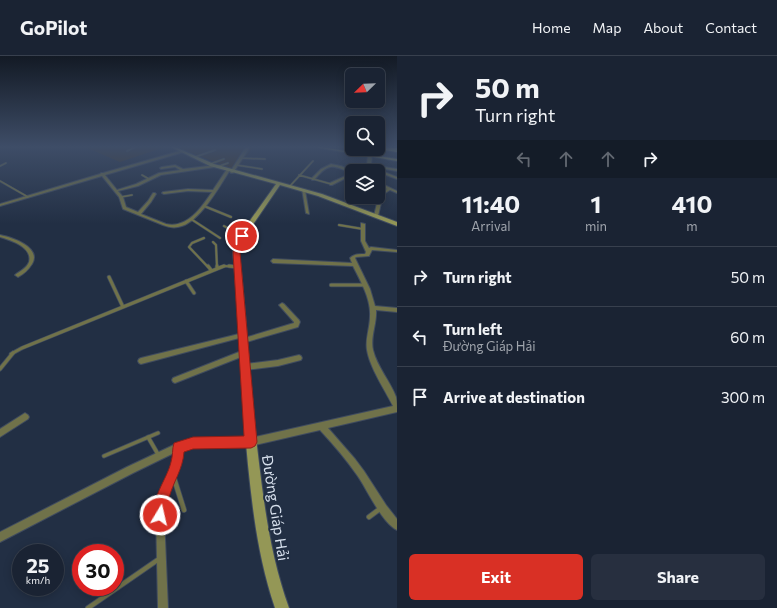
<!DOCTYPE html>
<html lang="en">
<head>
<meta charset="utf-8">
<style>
	body { margin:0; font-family:Commissioner,sans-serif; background:#272f3f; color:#f1f3f6; height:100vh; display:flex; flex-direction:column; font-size:15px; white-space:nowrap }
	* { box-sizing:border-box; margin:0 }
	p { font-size:13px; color:#9fa4ac }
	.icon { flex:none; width:22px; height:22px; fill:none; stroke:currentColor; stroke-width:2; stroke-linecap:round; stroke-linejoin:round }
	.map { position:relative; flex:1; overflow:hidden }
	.panel { display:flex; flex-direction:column; background:#1a2333; width:380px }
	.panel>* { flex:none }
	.guide { background:#1a2333; color:#f1f3f6; overflow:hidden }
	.needle { width:26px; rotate:247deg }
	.fabs { position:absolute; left:345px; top:12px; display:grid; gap:8px }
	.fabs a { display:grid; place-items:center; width:40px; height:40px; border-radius:6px; background:#1a2333; box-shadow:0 2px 10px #0003,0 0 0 1px #38404e; font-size:20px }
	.speed { position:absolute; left:12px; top:488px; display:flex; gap:8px; font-size:20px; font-weight:700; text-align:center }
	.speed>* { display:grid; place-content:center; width:52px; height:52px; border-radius:50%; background:#1a2333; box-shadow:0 2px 10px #0003,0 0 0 1px #38404e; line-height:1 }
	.speed small { font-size:10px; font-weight:400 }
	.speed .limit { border:6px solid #d22; background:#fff; color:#111 }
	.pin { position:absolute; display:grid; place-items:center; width:34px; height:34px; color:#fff; margin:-17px; border:2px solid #fff; border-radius:50%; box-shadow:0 1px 4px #0007 }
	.me { position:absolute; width:44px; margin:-22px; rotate:9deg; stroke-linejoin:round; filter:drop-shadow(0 0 3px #0008) }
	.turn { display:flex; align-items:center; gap:14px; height:84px; padding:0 12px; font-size:18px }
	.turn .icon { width:52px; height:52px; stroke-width:2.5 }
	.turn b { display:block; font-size:28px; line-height:34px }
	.lanes { display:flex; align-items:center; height:38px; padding:0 12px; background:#0003; justify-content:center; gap:20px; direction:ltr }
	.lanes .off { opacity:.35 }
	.eta { display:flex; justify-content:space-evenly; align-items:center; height:68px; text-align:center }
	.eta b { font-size:24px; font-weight:700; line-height:28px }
	.action { display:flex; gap:8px; margin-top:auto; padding:8px 12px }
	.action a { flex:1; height:46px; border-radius:6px; background:#d93025; color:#fff; font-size:16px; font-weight:700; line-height:46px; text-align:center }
	.action a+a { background:#272f3f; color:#f1f3f6 }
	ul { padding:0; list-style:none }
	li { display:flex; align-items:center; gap:12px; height:60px; padding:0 12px; border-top:1px solid #38404e }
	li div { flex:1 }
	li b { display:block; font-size:15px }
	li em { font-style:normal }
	header { display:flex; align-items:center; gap:24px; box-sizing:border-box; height:56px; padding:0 20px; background:#1a2333; border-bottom:1px solid #38404e }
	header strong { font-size:19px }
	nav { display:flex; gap:22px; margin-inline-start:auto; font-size:14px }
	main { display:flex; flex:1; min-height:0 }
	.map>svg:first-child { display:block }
</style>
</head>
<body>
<header>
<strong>GoPilot</strong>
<nav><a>Home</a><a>Map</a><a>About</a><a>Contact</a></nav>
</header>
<main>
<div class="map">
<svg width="397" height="552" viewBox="0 0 397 552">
	<rect width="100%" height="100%" fill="#222f44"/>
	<!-- industrial -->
	<path fill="#3e3424" d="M85 91H165L120 106Z
		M176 91H253L236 114Z"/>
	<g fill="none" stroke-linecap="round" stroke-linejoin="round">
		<!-- lane-far4 casing -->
		<g stroke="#3f4b5f" stroke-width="2.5">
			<path id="lane-far4" d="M127 95 135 91
				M195 101 215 94
				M240 102 265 103
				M210 108 224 103
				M236 109 262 113
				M0 110 6 107
				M217 111 228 107
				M142 119 149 123
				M299 119 331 128
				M0 125 28 141
				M290 130 313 105
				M121 141 132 139"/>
		</g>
		<!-- lane-far3 casing -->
		<g stroke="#3f4b5f" stroke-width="3">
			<path id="lane-far3" d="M204 150 231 161
				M191 163 220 182
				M339 169 363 173
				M224 170 242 180
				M204 182 192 187 189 191 208 211
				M213 186 216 189 217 211
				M220 211 225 210 237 211"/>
		</g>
		<!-- lane-far2 casing -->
		<g stroke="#3f4b5f" stroke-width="4.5">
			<path id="lane-far2" d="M208 210 211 214
				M217 210V212
				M229 210 237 211
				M109 221 123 251
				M186 225 194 237
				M331 229H365
				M11 298 22 292 224 210"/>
		</g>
		<!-- lane-far1 casing -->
		<g stroke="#3f4b5f" stroke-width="5">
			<path id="lane-far1" d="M0 313 13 297
				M148 381 159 400
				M104 400 158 377"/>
		</g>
		<!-- lane casing -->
		<g stroke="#3f4b5f" stroke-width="6">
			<path id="lane" d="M173 419 184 454
				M369 461 381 452
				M88 552 159 503"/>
		</g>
		<!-- street casing -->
		<g stroke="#3f4b5f" stroke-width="2">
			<path id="street" d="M246 91H250L233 117H231L230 116Z
				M183 94 184 96 105 119 117 134 136 128 159 117 180 114 175 111 161 113 160 112 162 111 175 109 183 113 216 109V111H215L161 119 138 130 118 135 123 141 126 151 138 156 148 145 153 137H155L156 138 151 146 141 158 166 168C187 173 202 151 212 136L188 135 164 138 162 137 163 136 188 133 213 134 227 113H229L230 114C219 131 199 168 178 171 173 172 168 171 163 169L123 153 119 141 102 120 0 150V148L100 118 101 117H103Z
				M370 98 372 99 371 109 369 110 397 121V123L378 116V115H375L366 112 361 115H356L367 109 368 99Z
				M331 108 341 110 353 115 352 119 332 129H330V127L352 117C332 109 329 106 314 124H312V122L321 113Z
				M372 109 397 113V115L373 111H372Z
				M378 126 397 135V137L390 134 379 141 378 144 381 147 378 160 376 161 374 160 377 147 374 144 375 141H378V138L387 133 378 128Z
				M302 133 305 134 309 158 306 157Z
				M361 167 365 168V185L369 192 371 191 397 194V196L372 194 369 200 356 201 355 202 370 233 375 250 397 252V256L376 254C377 268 370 281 373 294 377 311 390 325 396 341 397 345 397 352 397 356L328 372 355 403 364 415 386 449 397 463V474C382 467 367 433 357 419 346 403 333 388 320 374L251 390 193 391 182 394 181 408 167 442 164 459 168 552H158L156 459 159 442 173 408 174 397 133 417 0 486V476L127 411 178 387 193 383 251 382 393 350C385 334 370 312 367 294 365 283 370 272 370 260 371 243 361 226 353 210L273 207 271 205 273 203 352 207 350 202C354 198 359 198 365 198L366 196 361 185Z
				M0 179C11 181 42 191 32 208 28 214 24 218 18 221L15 219C20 215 27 212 29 206 33 191 10 184 0 181Z
				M282 247 284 248 299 264 300 266 298 271 243 287H241L240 285 241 283 294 267V266L279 249Z
				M243 277H245L246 279 245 281H243L141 308 139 307 138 305 139 303 141 302Z
				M244 294 246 295 247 297 246 299 175 327 173 326 172 324 173 322Z
				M299 299 301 300 302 302 301 304 278 310 245 314 243 313 242 311 243 309 245 308 278 304Z
				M25 357 28 359 29 361 28 363 0 381V373Z"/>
		</g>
		<!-- secondary casing -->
		<g stroke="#3f4b5f" stroke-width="2">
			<path id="secondary" d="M171 91H175L214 108 322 138 397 166V170L318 140 280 129 245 180 239 196C247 266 250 337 259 407 265 457 272 505 289 552H275C259 505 253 458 248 409 241 338 240 267 233 196L239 180 276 128 210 110Z
				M314 91H321L397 103V105Z"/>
		</g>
		<!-- highway casing -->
		<g stroke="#3f4b5f" stroke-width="2">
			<path id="highway" d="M378 91 397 92V96L378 93Z"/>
		</g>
		<!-- lane-far4 -->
		<use href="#lane-far4" stroke="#70724a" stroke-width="1.5"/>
		<!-- lane-far3 -->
		<use href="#lane-far3" stroke="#70724a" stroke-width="2"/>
		<!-- lane-far2 -->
		<use href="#lane-far2" stroke="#70724a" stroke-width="3"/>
		<!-- lane-far1 -->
		<use href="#lane-far1" stroke="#70724a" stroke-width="3.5"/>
		<!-- lane -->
		<use href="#lane" stroke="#70724a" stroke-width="4.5"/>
		<!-- street -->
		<use href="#street" fill="#70724a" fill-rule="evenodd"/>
		<!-- secondary -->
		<use href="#secondary" fill="#949756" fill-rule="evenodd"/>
		<!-- highway -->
		<use href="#highway" fill="#cbce65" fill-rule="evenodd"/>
	</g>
	<!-- sky -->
	<linearGradient id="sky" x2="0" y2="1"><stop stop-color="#131a25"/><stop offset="0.54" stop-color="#3e4d67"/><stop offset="1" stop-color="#3e4d67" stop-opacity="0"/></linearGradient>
	<rect width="397" height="168" fill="url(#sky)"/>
	<!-- route -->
	<path fill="#d93025" stroke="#8d1f18" d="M239 178 245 180 240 196 257 386 255 390 251 392 193 393 184 396C183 413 173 426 169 442 167 449 168 457 165 464L160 466 156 464C148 445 167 424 171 406 173 400 172 393 174 387L193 381 244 380 233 196Z"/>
	<g text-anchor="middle" stroke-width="4" stroke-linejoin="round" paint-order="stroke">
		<!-- street labels -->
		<g font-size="15" fill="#d6dfec" stroke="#222f44">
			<text transform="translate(275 452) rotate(81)" y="5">Đường Giáp Hải</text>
		</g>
	</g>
</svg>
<div class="fabs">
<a><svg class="needle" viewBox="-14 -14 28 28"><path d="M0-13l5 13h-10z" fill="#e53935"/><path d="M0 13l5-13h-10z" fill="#9fa4ac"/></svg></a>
<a><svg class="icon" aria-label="search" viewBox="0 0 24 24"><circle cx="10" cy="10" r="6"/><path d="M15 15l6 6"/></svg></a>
<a><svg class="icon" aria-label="layers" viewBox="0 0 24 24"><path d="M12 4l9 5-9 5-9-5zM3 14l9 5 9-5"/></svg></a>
</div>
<div class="speed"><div>25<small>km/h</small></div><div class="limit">30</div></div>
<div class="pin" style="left:242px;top:180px;background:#d93025"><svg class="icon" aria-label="arrive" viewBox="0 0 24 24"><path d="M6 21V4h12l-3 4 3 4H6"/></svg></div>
<svg class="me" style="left:160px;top:459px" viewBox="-20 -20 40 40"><circle r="17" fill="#d93025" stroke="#fff" stroke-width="3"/><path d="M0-11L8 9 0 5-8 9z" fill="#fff"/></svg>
</div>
<section class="panel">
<div class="guide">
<div class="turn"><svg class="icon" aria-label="right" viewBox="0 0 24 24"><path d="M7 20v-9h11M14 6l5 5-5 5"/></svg><div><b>50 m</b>Turn right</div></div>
<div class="lanes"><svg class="icon off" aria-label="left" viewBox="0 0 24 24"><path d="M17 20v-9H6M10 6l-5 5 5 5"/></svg><svg class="icon off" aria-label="ahead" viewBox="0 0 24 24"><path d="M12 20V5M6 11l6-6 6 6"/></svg><svg class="icon off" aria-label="ahead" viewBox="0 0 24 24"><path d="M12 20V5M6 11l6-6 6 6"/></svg><svg class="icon" aria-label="right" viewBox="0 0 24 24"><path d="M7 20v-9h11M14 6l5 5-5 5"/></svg></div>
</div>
<div class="eta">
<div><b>11:40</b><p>Arrival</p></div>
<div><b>1</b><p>min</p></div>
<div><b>410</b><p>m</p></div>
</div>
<ul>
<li><svg class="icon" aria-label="right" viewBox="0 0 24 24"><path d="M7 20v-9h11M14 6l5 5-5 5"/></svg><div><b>Turn right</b></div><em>50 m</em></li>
<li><svg class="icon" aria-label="left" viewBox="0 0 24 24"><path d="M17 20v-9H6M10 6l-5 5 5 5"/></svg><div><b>Turn left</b><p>Đường Giáp Hải</p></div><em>60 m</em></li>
<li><svg class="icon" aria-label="arrive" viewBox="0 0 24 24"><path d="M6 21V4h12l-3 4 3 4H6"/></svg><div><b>Arrive at destination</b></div><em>300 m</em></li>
</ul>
<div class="action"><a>Exit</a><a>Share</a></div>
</section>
</main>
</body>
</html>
